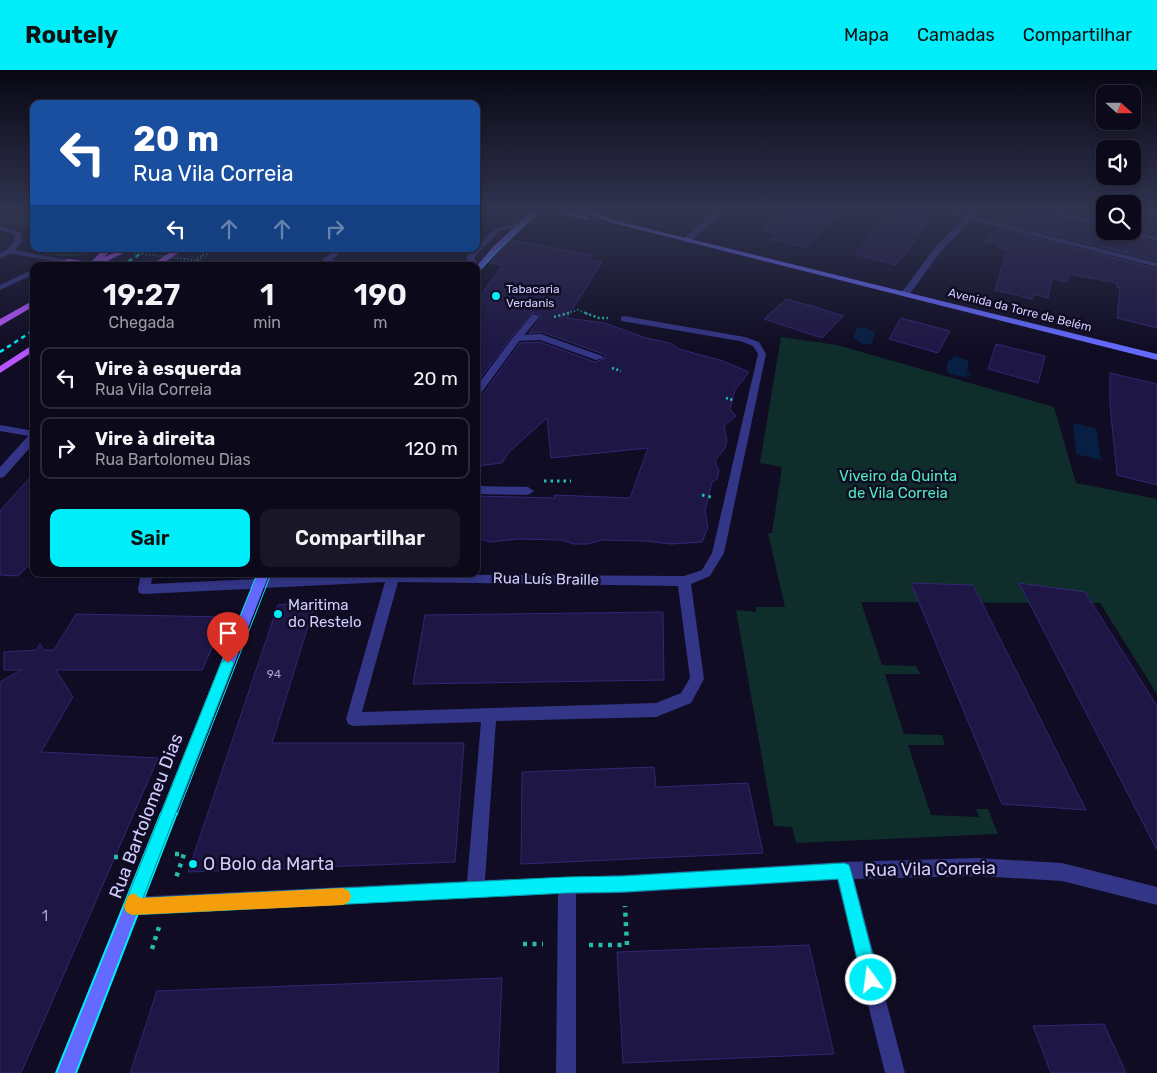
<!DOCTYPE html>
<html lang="pt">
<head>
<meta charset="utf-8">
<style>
	body { margin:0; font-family:Rubik,sans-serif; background:#191727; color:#f1f3f6; height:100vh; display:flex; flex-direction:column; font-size:19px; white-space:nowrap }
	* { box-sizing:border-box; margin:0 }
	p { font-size:16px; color:#9a9aa2 }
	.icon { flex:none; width:28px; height:28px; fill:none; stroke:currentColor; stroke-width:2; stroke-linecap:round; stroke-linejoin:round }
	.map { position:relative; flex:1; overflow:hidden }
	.side { position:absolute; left:30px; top:192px; width:450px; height:315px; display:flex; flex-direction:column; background:#0b091a; border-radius:10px; box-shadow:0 2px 8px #0003,0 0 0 1px #2b2a39 }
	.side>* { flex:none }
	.guide { position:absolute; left:30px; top:30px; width:450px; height:152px; border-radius:10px; box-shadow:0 2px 8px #0003,0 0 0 1px #2b2a39; background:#1a4fa0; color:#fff; overflow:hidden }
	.needle { width:32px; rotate:111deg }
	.fabs { position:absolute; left:1096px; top:15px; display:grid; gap:10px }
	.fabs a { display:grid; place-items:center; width:45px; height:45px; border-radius:10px; background:#0b091a; box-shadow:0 2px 8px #0003,0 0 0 1px #2b2a39; font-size:25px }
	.pin { position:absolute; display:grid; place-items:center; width:42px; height:42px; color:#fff; margin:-51px -21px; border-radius:50% 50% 50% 0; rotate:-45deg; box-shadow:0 0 5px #0007 }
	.pin .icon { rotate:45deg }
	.me { position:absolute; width:55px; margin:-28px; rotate:346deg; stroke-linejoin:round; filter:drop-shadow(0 0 4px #0008) }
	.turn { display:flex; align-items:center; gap:18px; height:105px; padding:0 20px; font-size:22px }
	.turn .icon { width:65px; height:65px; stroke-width:2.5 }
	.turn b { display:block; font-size:35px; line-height:42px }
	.lanes { display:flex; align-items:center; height:48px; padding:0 20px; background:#0003; justify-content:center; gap:25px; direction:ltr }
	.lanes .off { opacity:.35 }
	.eta { display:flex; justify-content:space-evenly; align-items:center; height:85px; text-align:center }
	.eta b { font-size:30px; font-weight:600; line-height:35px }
	.cta { display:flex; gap:10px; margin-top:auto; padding:10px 20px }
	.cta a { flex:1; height:58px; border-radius:10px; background:#00eef9; color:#111; font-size:20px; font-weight:600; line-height:58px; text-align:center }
	.cta a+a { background:#191727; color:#f1f3f6 }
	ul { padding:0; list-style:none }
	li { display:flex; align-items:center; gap:15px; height:62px; margin:0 10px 8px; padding:0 10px; border:2px solid #2b2a39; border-radius:10px }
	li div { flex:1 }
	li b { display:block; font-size:19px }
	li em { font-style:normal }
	header { display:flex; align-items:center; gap:30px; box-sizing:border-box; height:70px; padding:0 25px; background:#00eef9; color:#111 }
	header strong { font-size:24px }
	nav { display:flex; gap:28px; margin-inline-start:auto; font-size:18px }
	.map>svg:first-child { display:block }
</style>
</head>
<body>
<header>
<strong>Routely</strong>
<nav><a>Mapa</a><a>Camadas</a><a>Compartilhar</a></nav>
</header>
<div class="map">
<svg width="1157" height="1003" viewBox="0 0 1157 1003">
	<rect width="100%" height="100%" fill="#0f0c23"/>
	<!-- green -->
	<path fill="#0f2e2b" d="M0 139H34V164L24 156 0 152Z
		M38 179H101C87 187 50 191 38 179Z
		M781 267 837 275 1054 337 1076 413 1157 429V624L1100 533 861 532 882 595 916 596 920 604H885L904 664 942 665 945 675H908L931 745 979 747 976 739H988L998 764 796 773 792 757 774 756 736 540 756 542V537H785L768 463H772L782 397 760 393Z"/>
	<!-- water -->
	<path fill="#061f42" d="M864 257 875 262 872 274H862L853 267 856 259Z
		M955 286 969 291 967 301 972 305 964 307 948 303C945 293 948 291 955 286Z
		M1073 353 1096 358 1101 390 1076 384Z"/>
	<!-- building -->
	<path fill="#1e1745" stroke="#322773" d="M787 139H845L805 178 771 169 776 164 762 160Z
		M889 139H931L935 142 903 187H901L895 195 855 184Z
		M1016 139H1034L1105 161H1122L1157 173V191L1003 152Z
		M1057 139H1105V152Z
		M1132 143 1157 150V165L1132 158Z
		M997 158 1157 199V258L1117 248 1120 218 1117 217V213L1069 204 1066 212 1052 209 1048 228 1033 224 1032 229 995 220 1007 180 997 177 999 175 984 171Z
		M512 170 592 185V190L602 192 567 248 605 253 646 268 670 273 679 279 723 291 749 302 735 320 730 339 736 346 724 356 727 371 725 378 715 391 719 401 717 409 712 412 705 441 708 457 702 472 671 474 644 471 602 470 588 474H574L561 470 519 469 490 472 476 468V426L555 428 554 425 630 428 648 378 551 388 547 348 509 382 502 393 476 396V329L481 327 520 273 540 272 595 292 606 288 603 284 542 262 529 263 542 246 534 242 513 265 476 314V231L503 195 490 193Z
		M786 229 812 236 843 246 822 268 764 249Z
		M901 248 950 261 938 283 889 269Z
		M996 274 1045 286 1038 313 988 299Z
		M1110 303 1157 314V415L1117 405 1110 335Z
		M34 403V490L18 506 0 505V441Z
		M911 513 973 515 1086 740 1002 734Z
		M1019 513 1085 522 1157 636V780Z
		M316 530 272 673H464L455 792 188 802 278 535Z
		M663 542 664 610 413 614 425 545Z
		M76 544 226 547 202 600H56L73 627 41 682 158 688 21 1003H0V612L21 600H4V582L36 580 40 574 44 580H54Z
		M654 697 656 717 748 713 763 783 521 794 522 702Z
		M809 875 834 984 623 993 617 882Z
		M502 908 498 1003H130L157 921Z
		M1104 954 1126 1003H1051L1033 956Z"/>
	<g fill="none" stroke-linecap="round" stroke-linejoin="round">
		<!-- path-far3 -->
		<path stroke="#25bcab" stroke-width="2" stroke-dasharray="1 2.5" stroke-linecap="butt" d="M194 190 210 179
			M196 191 232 196
			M189 196 214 179
			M564 244 578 240 588 244"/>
		<!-- path-far2 -->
		<path stroke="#25bcab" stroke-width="2.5" stroke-dasharray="2 2.5" stroke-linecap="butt" d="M585 243 599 248H608
			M554 247 569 243
			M612 298 621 301
			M726 328 733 330"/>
		<!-- path-far1 -->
		<path stroke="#25bcab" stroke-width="3" stroke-dasharray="2.5 4" stroke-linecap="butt" d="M544 411H571
			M702 425 711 427"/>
		<!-- path -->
		<path stroke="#25bcab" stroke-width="4.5" stroke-dasharray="4 5.5" stroke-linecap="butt" d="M175 784H184L175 811
			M114 787H129
			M523 874H543
			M589 875H627L625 836
			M152 879 159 857"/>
		<!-- lane -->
		<path fill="#333586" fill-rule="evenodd" d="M522 152 524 153V155L499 161 474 188 479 196 478 198 471 196 467 193V186L495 159Z
			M7 179 14 181 0 189V184Z
			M68 189H71V193L57 196H45Z
			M34 199V204L0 220V215Z
			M541 264 602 286 604 288 596 290 540 270 517 271 513 268 517 265Z
			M0 355 34 361V367L0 361Z
			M476 416 528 417 534 421 528 425 476 424Z"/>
		<!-- street -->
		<path fill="#333586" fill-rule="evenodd" d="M719 139H727L690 172H684V168Z
			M933 139H946L968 145 974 139H981L974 147 1157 193V197L971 150 942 180 908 226H902V222L936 176 965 148Z
			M1036 139H1048L1105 154V158Z
			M1132 139 1157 144V148L1132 141Z
			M0 156 21 163 22 171 15 180 72 191 68 193 7 183 6 181 14 171V164L0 160Z
			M1132 160 1157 167V171L1124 161Z
			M337 179H345L332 190 355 194 359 196H343L323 193V189Z
			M533 244 540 246 520 270 479 326 476 327V317L514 266Z
			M624 246 745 267 759 272 766 284 724 483 710 506 691 514 704 609 691 633 656 647 496 651 485 810 623 805 843 792 978 788 1062 793 1157 817V835L1062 811 978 806 854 809 905 1003H885L837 810 623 823 576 824V1003H556L558 824 132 845 126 842 123 836 126 830 132 827 467 811 481 652 353 656 348 654 346 649 385 512 144 524 139 523 138 519 141 504H153L151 514 359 504 684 506 702 500 712 483 758 284 753 276 740 271 621 251V247ZM398 512 678 516 690 608 681 623 656 633 362 642Z
			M34 363V373L4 407 0 408V397L30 364Z"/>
		<!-- secondary -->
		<path fill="#656aff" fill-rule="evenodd" d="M534 139H541L476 204V197L493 177Z
			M547 139H560L589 148 586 150Z
			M574 139H585L617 151 1157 284V290L613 153Z
			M257 504H269L76 1003H56Z"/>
		<!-- primary -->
		<path fill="#b655ff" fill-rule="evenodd" d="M104 179H112L104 187 123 179H132L97 196 68 193 64 191 68 189 91 192Z
			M175 179H184L159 196H150Z
			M34 230V236L0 256V249Z
			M34 274V281L0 303V296Z"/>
		<!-- tram-far1 -->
		<path stroke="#00eef9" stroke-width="1" d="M476 205 499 179 542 139
			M160 745 257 504
			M177 745 271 504"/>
		<!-- tram -->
		<path stroke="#00eef9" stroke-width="2" d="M56 1003 161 743
			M76 1003 177 743"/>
		<!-- rail -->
		<path stroke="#00eef9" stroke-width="2.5" stroke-dasharray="4.5 4" stroke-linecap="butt" d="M121 196 148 179
			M0 282 34 260"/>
		<!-- path-bridge -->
		<path stroke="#25bcab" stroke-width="2" stroke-dasharray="1 2.5" stroke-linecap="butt" d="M104 179 193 190"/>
	</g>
	<!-- sky -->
	<linearGradient id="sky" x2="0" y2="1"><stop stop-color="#080713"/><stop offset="0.5" stop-color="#313450"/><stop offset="1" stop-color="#313450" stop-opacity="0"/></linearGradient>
	<rect width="1157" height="280" fill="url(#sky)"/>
	<!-- route -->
	<path fill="#00eef9" stroke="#009ba2" d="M228 588 234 593 143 828 567 807 624 806 844 793 849 795 851 801 879 910 877 916 871 918 865 916 862 910 838 809 624 822 567 823 132 845 126 842 124 836 221 593Z"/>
	<!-- slow -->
	<path fill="#f59e0b" d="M343 818 349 821 351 826 349 832 343 835 132 845 126 842 124 836 128 826 134 823 140 828Z"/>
	<!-- markers -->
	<g fill="#00eef9" stroke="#0f0c23" stroke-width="2">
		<circle cx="496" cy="226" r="5"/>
		<circle cx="278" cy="544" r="5"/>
		<circle cx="193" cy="794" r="5"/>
	</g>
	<g text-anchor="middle" stroke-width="5" stroke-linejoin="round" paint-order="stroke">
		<!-- far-poi labels -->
		<g font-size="12" fill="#d1ceff" stroke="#0f0c23" text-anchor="start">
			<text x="506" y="223">Tabacaria<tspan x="506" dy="14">Verdanis</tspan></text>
		</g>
		<!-- far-street labels -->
		<g font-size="12" fill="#d1ceff" stroke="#0f0c23">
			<text transform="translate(1020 240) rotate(14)" y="4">Avenida da Torre de Belém</text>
		</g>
		<!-- number labels -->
		<g font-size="12" fill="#a4a0d0">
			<text x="274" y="608">94</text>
		</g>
		<!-- park labels -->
		<g font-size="15" fill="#51e8ba" stroke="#0f0c23">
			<text x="898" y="411">Viveiro da Quinta<tspan x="898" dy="17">de Vila Correia</tspan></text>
		</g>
		<!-- street labels -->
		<g font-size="15" fill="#d1ceff" stroke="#0f0c23">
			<text transform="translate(546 509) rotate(1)" y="5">Rua Luís Braille</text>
		</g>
		<!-- poi labels -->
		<g font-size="15" fill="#d1ceff" stroke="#0f0c23" text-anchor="start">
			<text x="288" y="540">Maritima<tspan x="288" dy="17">do Restelo</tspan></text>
		</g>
		<!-- near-number labels -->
		<g font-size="15" fill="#a4a0d0">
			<text x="45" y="851">1</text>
		</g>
		<!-- near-street labels -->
		<g font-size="18" fill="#d1ceff" stroke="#0f0c23">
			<text transform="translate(146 746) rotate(-69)" y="6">Rua Bartolomeu Dias</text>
			<text transform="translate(930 799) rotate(-1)" y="6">Rua Vila Correia</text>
		</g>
		<!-- near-poi labels -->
		<g font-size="18" fill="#d1ceff" stroke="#0f0c23" text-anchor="start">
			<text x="203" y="800">O Bolo da Marta</text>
		</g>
	</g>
</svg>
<div class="fabs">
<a><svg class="needle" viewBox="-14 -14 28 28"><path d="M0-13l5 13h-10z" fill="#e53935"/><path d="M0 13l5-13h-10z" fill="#9a9aa2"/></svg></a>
<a><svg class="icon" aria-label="sound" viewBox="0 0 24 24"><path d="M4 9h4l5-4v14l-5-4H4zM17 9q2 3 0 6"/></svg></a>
<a><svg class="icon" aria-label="search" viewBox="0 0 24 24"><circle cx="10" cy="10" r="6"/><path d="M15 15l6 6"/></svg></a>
</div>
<div class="pin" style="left:228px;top:593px;background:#d93025"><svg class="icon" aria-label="arrive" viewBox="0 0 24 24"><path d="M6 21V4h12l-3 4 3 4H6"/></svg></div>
<svg class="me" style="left:871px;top:910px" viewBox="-20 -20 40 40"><circle r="17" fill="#00eef9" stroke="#fff" stroke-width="3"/><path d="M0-11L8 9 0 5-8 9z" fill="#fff"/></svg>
<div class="guide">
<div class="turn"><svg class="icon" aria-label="left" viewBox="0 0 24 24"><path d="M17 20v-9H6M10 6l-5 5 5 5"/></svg><div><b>20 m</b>Rua Vila Correia</div></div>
<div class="lanes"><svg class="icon" aria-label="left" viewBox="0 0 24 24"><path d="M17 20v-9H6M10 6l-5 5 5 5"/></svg><svg class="icon off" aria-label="ahead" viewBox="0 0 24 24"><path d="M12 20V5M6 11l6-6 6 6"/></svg><svg class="icon off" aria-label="ahead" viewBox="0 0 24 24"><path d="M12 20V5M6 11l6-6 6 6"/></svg><svg class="icon off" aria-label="right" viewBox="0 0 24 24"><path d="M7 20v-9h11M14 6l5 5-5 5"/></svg></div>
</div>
<section class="side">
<div class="eta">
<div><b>19:27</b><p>Chegada</p></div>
<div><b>1</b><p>min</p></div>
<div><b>190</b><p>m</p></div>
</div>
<ul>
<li><svg class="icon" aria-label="left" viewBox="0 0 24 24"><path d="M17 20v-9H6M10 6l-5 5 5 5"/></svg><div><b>Vire à esquerda</b><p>Rua Vila Correia</p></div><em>20 m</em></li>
<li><svg class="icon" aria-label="right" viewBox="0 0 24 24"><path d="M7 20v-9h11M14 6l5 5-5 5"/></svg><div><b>Vire à direita</b><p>Rua Bartolomeu Dias</p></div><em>120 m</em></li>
</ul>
<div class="cta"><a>Sair</a><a>Compartilhar</a></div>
</section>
</div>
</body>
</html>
